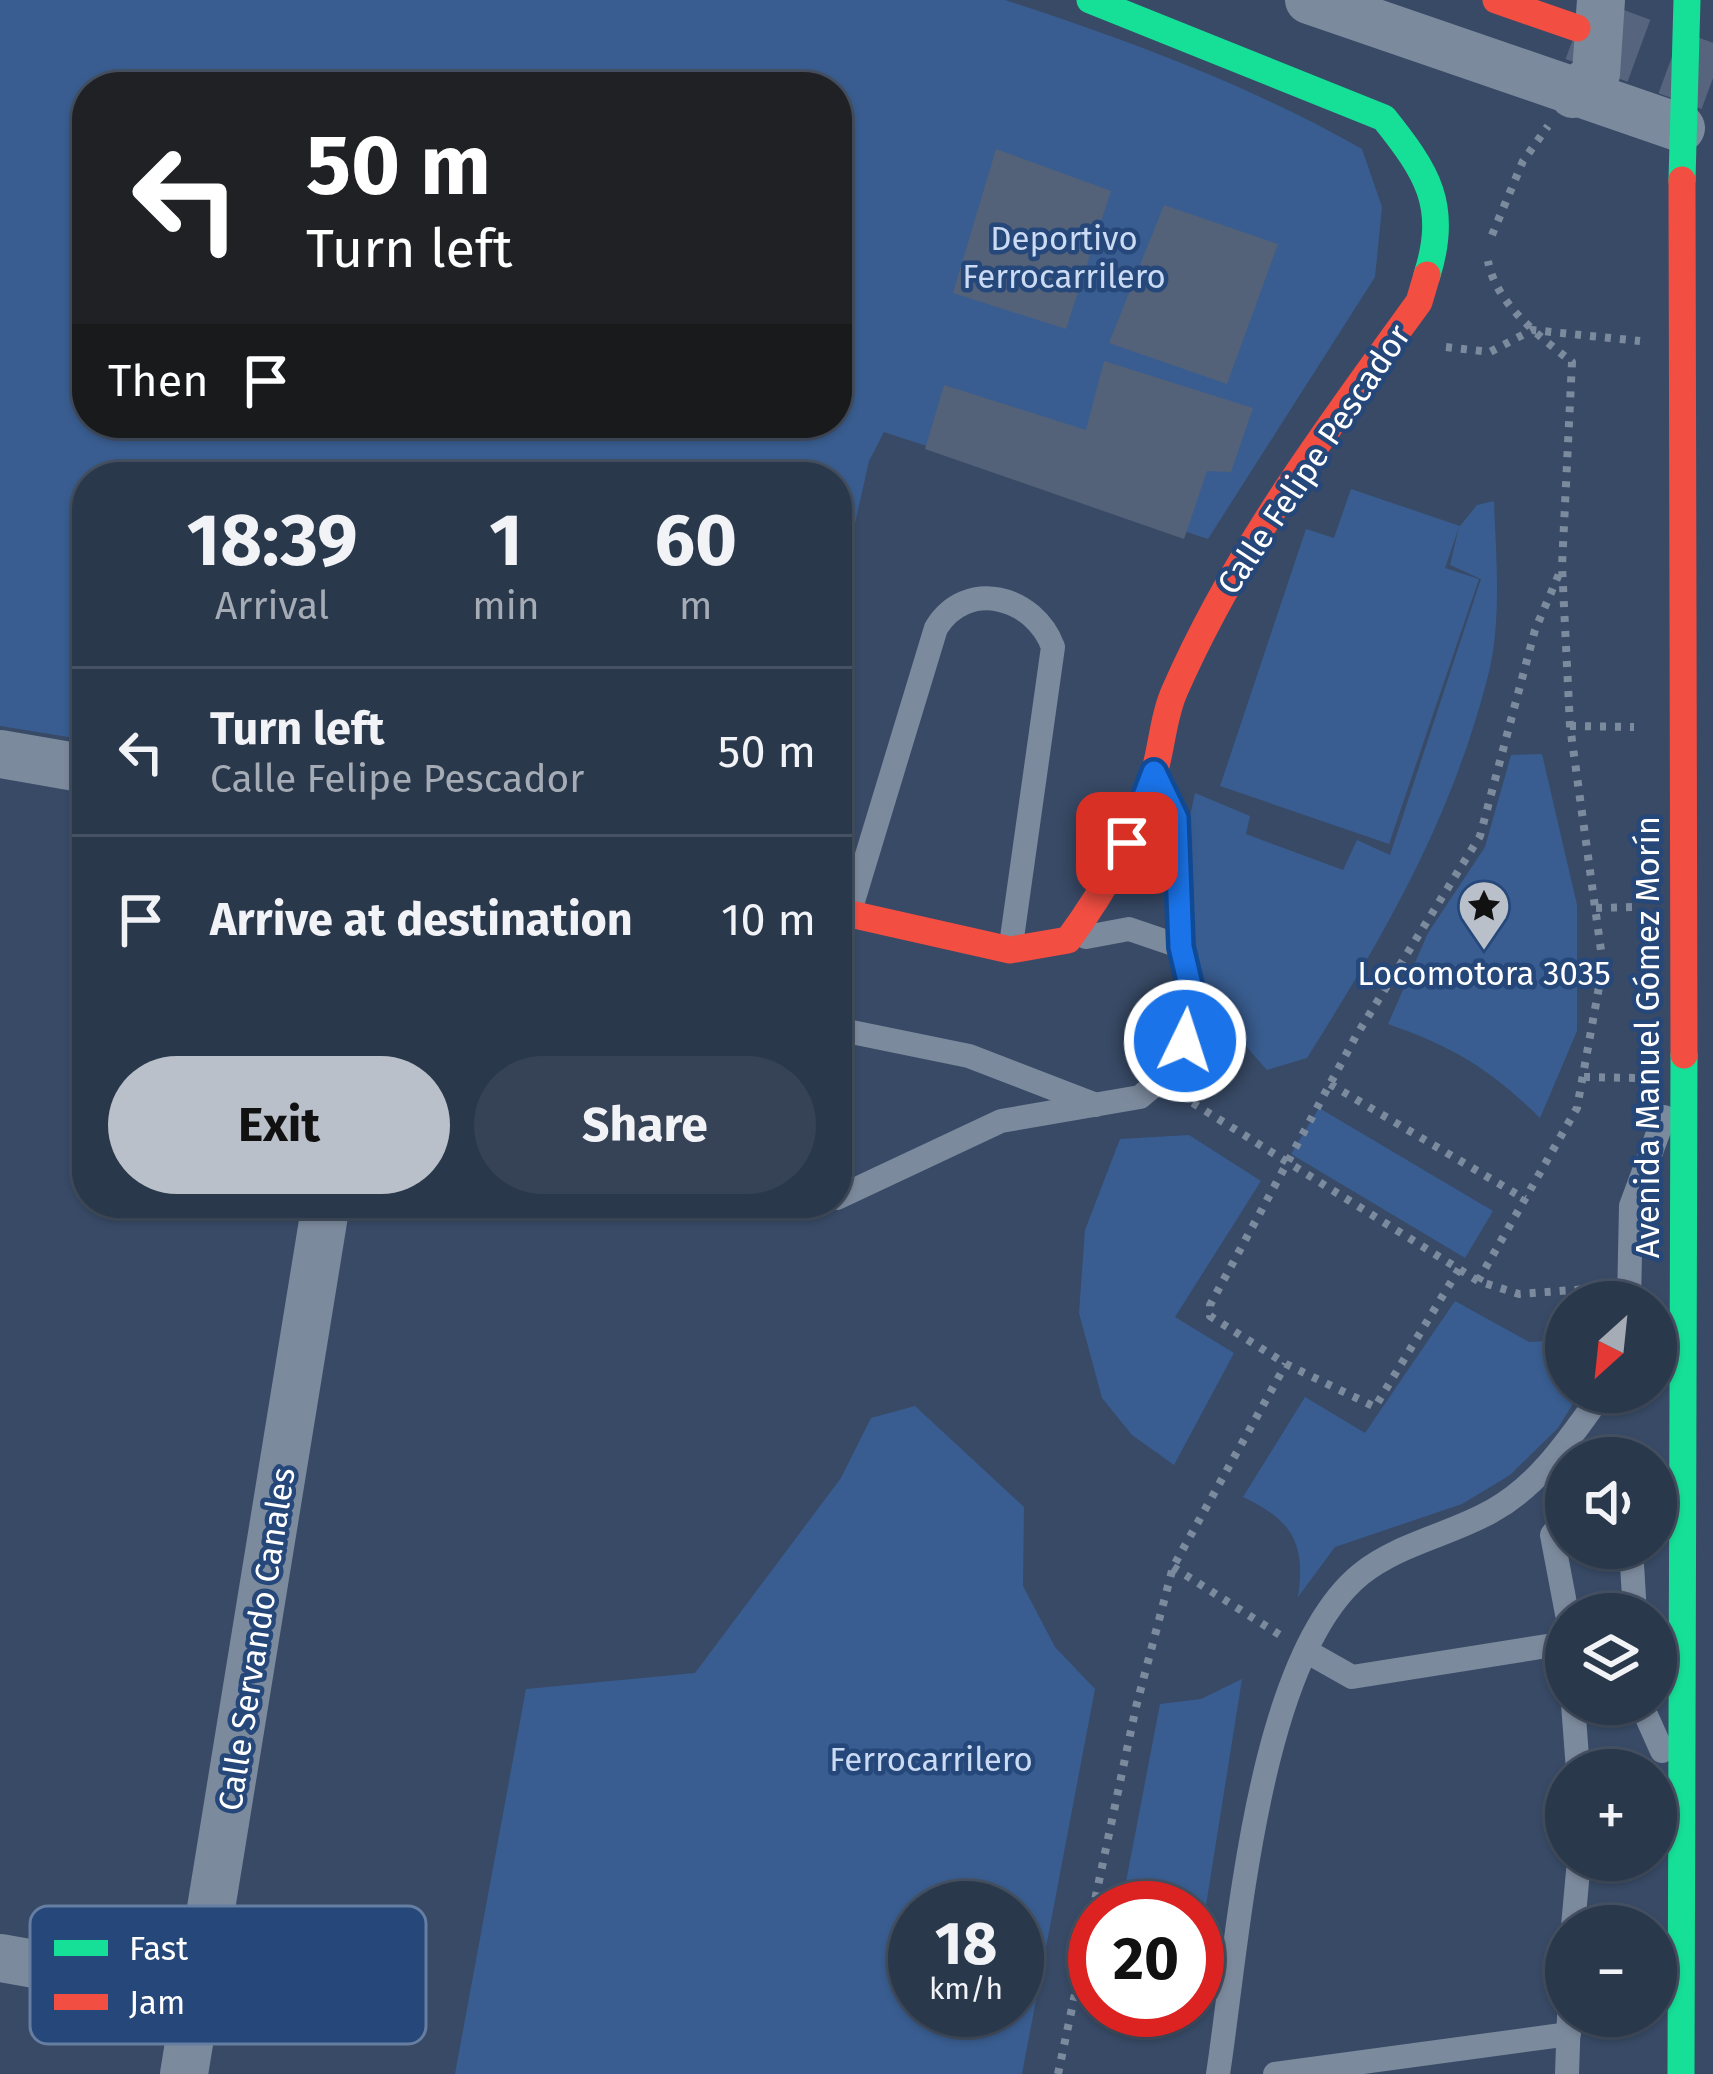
<!DOCTYPE html>
<html lang="en">
<head>
<meta charset="utf-8">
<style>
	body { margin:0; font-family:"Fira Sans",sans-serif; background:#364356; color:#f1f3f6; height:100vh; display:flex; flex-direction:column; font-size:45px; white-space:nowrap }
	* { box-sizing:border-box; margin:0 }
	p { font-size:39px; color:#a5acb5 }
	.icon { flex:none; width:66px; height:66px; fill:none; stroke:currentColor; stroke-width:2; stroke-linecap:round; stroke-linejoin:round }
	.map { position:relative; flex:1; overflow:hidden }
	.side { position:absolute; left:72px; top:462px; width:780px; height:756px; display:flex; flex-direction:column; background:#2a384c; border-radius:48px; box-shadow:0 3px 9px #0004,0 0 0 3px #465264 }
	.side>* { flex:none }
	.top-card { position:absolute; left:72px; top:72px; width:780px; height:366px; border-radius:48px; box-shadow:0 3px 9px #0004,0 0 0 3px #465264; background:#202124; color:#fff; overflow:hidden }
	.needle { width:78px; rotate:207deg }
	.buttons { position:absolute; left:1545px; top:1281px; display:grid; gap:24px }
	.buttons a { display:grid; place-items:center; width:132px; height:132px; border-radius:50%; background:#2a384c; box-shadow:0 3px 9px #0004,0 0 0 3px #465264; font-size:60px }
	.speed { position:absolute; left:888px; top:1881px; display:flex; gap:24px; font-size:60px; font-weight:700; text-align:center }
	.speed>* { display:grid; place-content:center; width:156px; height:156px; border-radius:50%; background:#2a384c; box-shadow:0 3px 9px #0004,0 0 0 3px #465264; line-height:1 }
	.speed small { font-size:30px; font-weight:400 }
	.speed .limit { border:18px solid #d22; background:#fff; color:#111 }
	.pin { position:absolute; display:grid; place-items:center; width:102px; height:102px; color:#fff; margin:-51px; border-radius:24px; box-shadow:0 6px 18px #0006 }
	.me { position:absolute; width:132px; margin:-66px; rotate:4deg; stroke-linejoin:round; filter:drop-shadow(0 0 9px #0008) }
	.turn { display:flex; align-items:center; gap:42px; height:252px; padding:0 36px; font-size:54px }
	.turn .icon { width:156px; height:156px; stroke-width:2.5 }
	.turn b { display:block; font-size:84px; line-height:102px }
	.then { display:flex; align-items:center; height:114px; padding:0 36px; background:#0003; gap:24px; font-size:45px }
	.eta { display:flex; justify-content:space-evenly; align-items:center; height:204px; text-align:center }
	.eta b { font-size:72px; font-weight:700; line-height:84px }
	.button { display:flex; gap:24px; margin-top:auto; padding:24px 36px }
	.button a { flex:1; height:138px; border-radius:72px; background:#b9c0c9; color:#111; font-size:48px; font-weight:700; line-height:138px; text-align:center }
	.button a+a { background:#364356; color:#f1f3f6 }
	ul { padding:0; list-style:none }
	li { display:flex; align-items:center; gap:36px; height:168px; padding:0 36px; border-top:3px solid #465264 }
	li div { flex:1 }
	li b { display:block; font-size:45px }
	li em { font-style:normal }
	.map>svg:first-child { display:block }
</style>
</head>
<body>
<div class="map">
<svg width="1713" height="2074" viewBox="0 0 1713 2074">
	<rect width="100%" height="100%" fill="#384a66"/>
	<!-- green -->
	<path fill="#395d90" fill-rule="evenodd" d="M0 0H1005C1127 40 1250 85 1362 149L1382 207 1375 277 1208 539 884 432 869 461 837 604V477H87V740L0 726ZM87 87H837V423H87Z
		M1351 489 1460 526 1477 505 1494 501C1496 557 1502 622 1488 676 1451 820 1385 934 1307 1058L1267 1070C1230 1029 1193 985 1179 930 1169 890 1187 833 1195 793L1250 816 1246 834 1343 870 1357 840 1390 855 1481 579 1450 565 1459 527 1445 568 1479 579 1389 844 1220 786 1306 529 1334 538Z
		M1542 754 1577 905V1031L1540 1118C1490 1069 1454 1047 1388 1024L1428 933 1485 847 1511 755Z
		M1319 1108 1493 1211 1465 1258 1291 1154Z
		M1189 1135 1261 1181 1175 1317 1234 1353 1174 1465 1132 1435 1102 1398 1079 1313 1085 1230 1120 1139Z
		M1455 1301 1529 1342 1566 1340V1392H1580L1558 1428 1510 1475 1462 1504 1335 1547 1298 1597C1306 1543 1292 1520 1243 1497L1305 1397 1365 1433Z
		M915 1406 1024 1507 1023 1586 1055 1647 1095 1689 1022 2074H455L526 1689 695 1673 841 1478 871 1418ZM1017 1908V2010H915V1908Z
		M1242 1679 1197 1962V1908H1121L1160 1704 1201 1699Z"/>
	<!-- building -->
	<path fill="#536278" d="M996 149 1111 191 1066 329 953 293Z
		M1164 205 1278 244 1227 384 1109 343Z
		M1104 361 1253 408 1231 472 1207 471 1184 539 925 449 944 385 1086 430Z"/>
	<g fill="none" stroke-linecap="round" stroke-linejoin="round">
		<!-- secondary-tunnel -->
		<path stroke="#56657d" stroke-width="66" stroke-dasharray="66 33" stroke-linecap="butt" d="M1577 28 1713 78"/>
		<!-- path -->
		<path stroke="#7c8a9d" stroke-width="8" stroke-dasharray="6 9" stroke-linecap="butt" d="M1492 235 1523 161 1548 126
			M1446 347 1490 352 1532 330 1640 341
			M1570 726 1634 727
			M1596 908 1636 907
			M1584 1077 1636 1078
			M1330 1084 1525 1199
			M1180 1095 1478 1281 1519 1294 1601 1288
			M1459 1269 1375 1407 1286 1364 1210 1316V1305L1356 1036 1480 836 1535 630 1562 567
			M1478 1281 1577 1108 1603 965 1570 726 1562 566 1572 362C1539 336 1496 304 1488 261
			M1611 1436 1612 1458
			M1173 1567 1283 1637
			M1058 2074 1136 1707 1173 1567 1286 1364"/>
		<!-- lane -->
		<path stroke="#7c8a9d" stroke-width="24" d="M850 911 936 628C967 578 1034 596 1053 647L1011 945
			M1086 937 1129 929 1182 947
			M837 1029 969 1056 1096 1105
			M837 1198 1001 1121 1140 1097 1159 1081 1185 1041 1190 985 1182 947 1176 818 1160 785
			M1629 1302 1631 1206 1664 1117
			M1566 1515 1552 1535 1567 1614
			M1631 1548 1635 1614
			M1306 1651 1352 1677 1566 1643
			M1573 1704 1578 1770
			M1641 1704 1662 1751
			M1573 1926 1579 1860
			M1218 2074C1238 1944 1256 1659 1361 1574 1400 1543 1450 1535 1492 1511 1540 1485 1572 1435 1603 1392
			M1275 2074 1569 2034
			M1567 2074 1569 2016"/>
		<!-- street -->
		<path stroke="#7c8a9d" stroke-width="48" d="M1309 0 1681 128
			M1573 94 1596 74 1601 0
			M0 754 87 769
			M0 1958 198 1993
			M184 2074 326 1203"/>
		<!-- fast -->
		<path stroke="#16e098" stroke-width="27" d="M1090 0 1384 118C1427 172 1449 205 1427 275
			M1682 180 1687 0
			M1681 2074 1684 1055"/>
		<!-- jam -->
		<path stroke="#f24e42" stroke-width="27" d="M1496 0 1577 28
			M1682 180 1684 1055
			M837 911 1010 950 1068 940C1107 887 1136 834 1155 770 1162 744 1164 714 1175 690 1237 549 1329 426 1419 302L1427 275"/>
	</g>
	<g fill="none" stroke-linecap="round" stroke-linejoin="round">
		<!-- route casing -->
		<g stroke="#114b97" stroke-width="30">
			<path id="route" d="M1127 843 1154 772 1176 818 1181 947 1190 985 1185 1041"/>
		</g>
		<!-- route -->
		<use href="#route" stroke="#1a73e8" stroke-width="21"/>
	</g>
	<!-- icons -->
	<defs>
		<g id="sight-pin" transform="scale(2.7)"><path d="M0 17L-7.5 6A9.5 9.5 0 1 1 7.5 6Z" fill="#b9c0c9" stroke="#254779"/><path d="M0-6L1.8-2.2L6-1.7L2.9 1.2L3.7 5.4L0 3.3L-3.7 5.4L-2.9 1.2L-6-1.7L-1.8-2.2Z" fill="#111"/></g>
	</defs>
	<g fill-rule="evenodd">
		<use href="#sight-pin" x="1484" y="906"/>
	</g>
	<g text-anchor="middle" stroke-width="9" stroke-linejoin="round" paint-order="stroke">
		<!-- park labels -->
		<g font-size="33" fill="#cadbf3" stroke="#254779">
			<text x="1064" y="250">Deportivo<tspan x="1064" dy="38">Ferrocarrilero</tspan></text>
			<text x="931" y="1771">Ferrocarrilero</text>
		</g>
		<!-- street labels -->
		<g font-size="33" fill="#fff" stroke="#254779">
			<text transform="translate(1313 459) rotate(-56)" y="12">Calle Felipe Pescador</text>
			<text transform="translate(1647 1037) rotate(-90)" y="12">Avenida Manuel Gómez Morín</text>
			<text transform="translate(256 1639) rotate(-81)" y="12">Calle Servando Canales</text>
		</g>
		<!-- poi labels -->
		<g font-size="33" fill="#fff" stroke="#254779">
			<text x="1484" y="985">Locomotora 3035</text>
		</g>
	</g>
	<!-- legend -->
	<rect x="30" y="1906" width="396" height="138" rx="18" fill="#254779" stroke="#667ea1" stroke-width="3"/>
	<rect x="54" y="1940" width="54" height="16" fill="#16e098"/>
	<rect x="54" y="1994" width="54" height="16" fill="#f24e42"/>
	<g font-size="33" fill="#fff">
		<text x="129" y="1960">Fast</text>
		<text x="129" y="2014">Jam</text>
	</g>
</svg>
<div class="buttons">
<a><svg class="needle" viewBox="-14 -14 28 28"><path d="M0-13l5 13h-10z" fill="#e53935"/><path d="M0 13l5-13h-10z" fill="#a5acb5"/></svg></a>
<a><svg class="icon" aria-label="sound" viewBox="0 0 24 24"><path d="M4 9h4l5-4v14l-5-4H4zM17 9q2 3 0 6"/></svg></a>
<a><svg class="icon" aria-label="layers" viewBox="0 0 24 24"><path d="M12 4l9 5-9 5-9-5zM3 14l9 5 9-5"/></svg></a>
<a>+</a>
<a>−</a>
</div>
<div class="speed"><div>18<small>km/h</small></div><div class="limit">20</div></div>
<div class="pin" style="left:1127px;top:843px;background:#d93025"><svg class="icon" aria-label="arrive" viewBox="0 0 24 24"><path d="M6 21V4h12l-3 4 3 4H6"/></svg></div>
<svg class="me" style="left:1185px;top:1041px" viewBox="-20 -20 40 40"><circle r="17" fill="#1a73e8" stroke="#fff" stroke-width="3"/><path d="M0-11L8 9 0 5-8 9z" fill="#fff"/></svg>
<div class="top-card">
<div class="turn"><svg class="icon" aria-label="left" viewBox="0 0 24 24"><path d="M17 20v-9H6M10 6l-5 5 5 5"/></svg><div><b>50 m</b>Turn left</div></div>
<div class="then">Then<svg class="icon" aria-label="arrive" viewBox="0 0 24 24"><path d="M6 21V4h12l-3 4 3 4H6"/></svg></div>
</div>
<section class="side">
<div class="eta">
<div><b>18:39</b><p>Arrival</p></div>
<div><b>1</b><p>min</p></div>
<div><b>60</b><p>m</p></div>
</div>
<ul>
<li><svg class="icon" aria-label="left" viewBox="0 0 24 24"><path d="M17 20v-9H6M10 6l-5 5 5 5"/></svg><div><b>Turn left</b><p>Calle Felipe Pescador</p></div><em>50 m</em></li>
<li><svg class="icon" aria-label="arrive" viewBox="0 0 24 24"><path d="M6 21V4h12l-3 4 3 4H6"/></svg><div><b>Arrive at destination</b></div><em>10 m</em></li>
</ul>
<div class="button"><a>Exit</a><a>Share</a></div>
</section>
</div>
</body>
</html>
